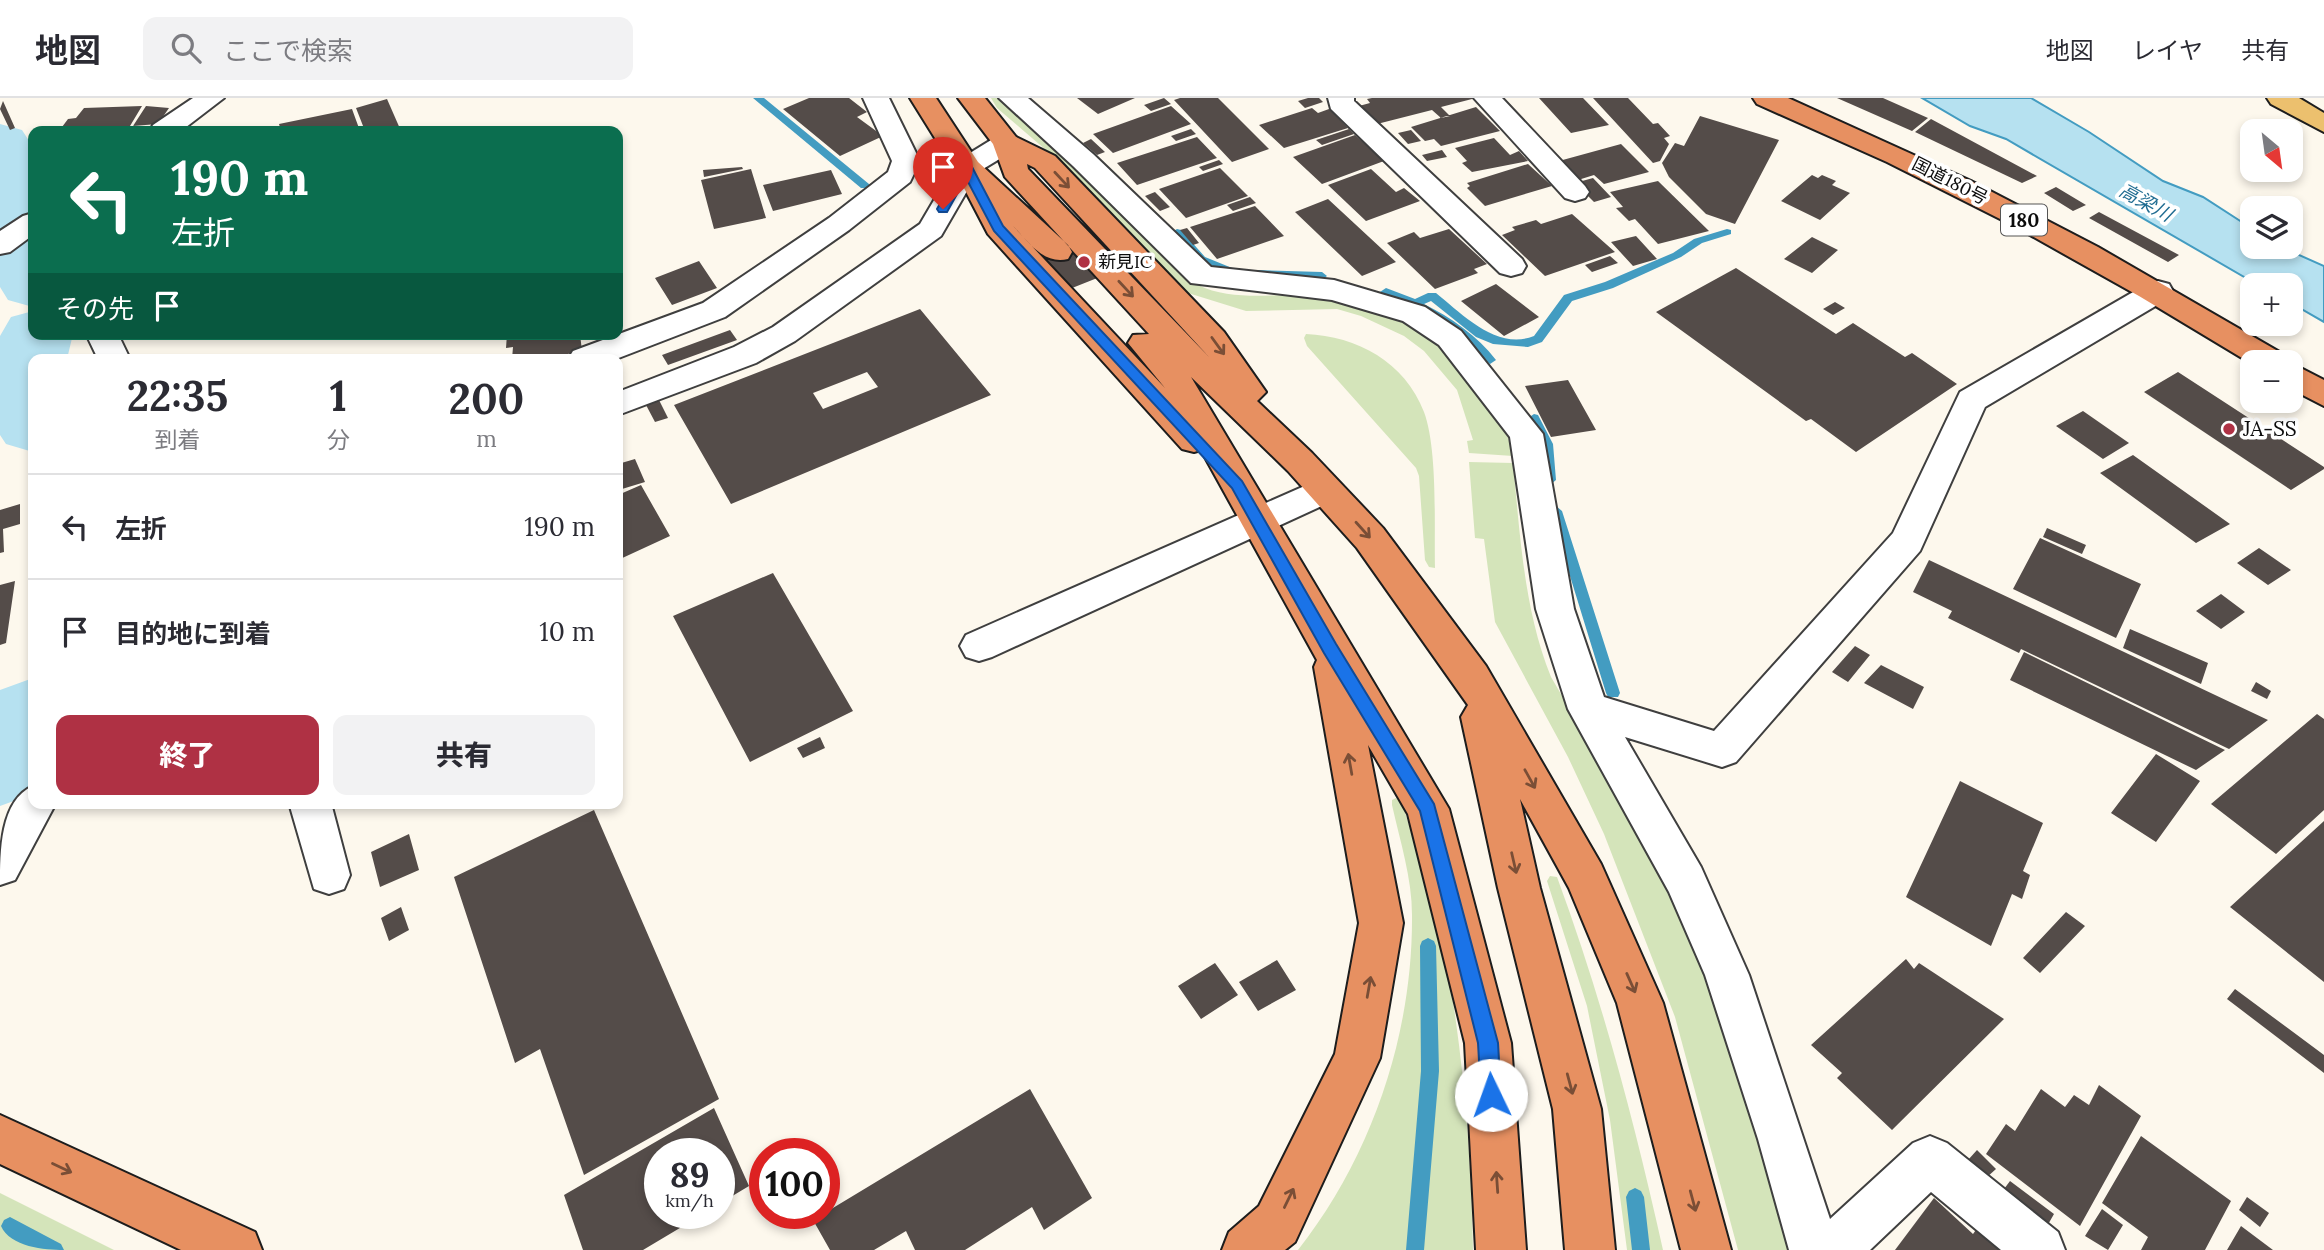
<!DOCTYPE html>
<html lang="ja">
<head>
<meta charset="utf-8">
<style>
	body { margin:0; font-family:Lora,"Noto Sans JP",serif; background:#f2f2f3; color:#2b2b33; height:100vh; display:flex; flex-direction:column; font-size:26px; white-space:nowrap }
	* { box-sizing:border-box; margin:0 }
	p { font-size:23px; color:#7c7c81 }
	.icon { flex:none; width:38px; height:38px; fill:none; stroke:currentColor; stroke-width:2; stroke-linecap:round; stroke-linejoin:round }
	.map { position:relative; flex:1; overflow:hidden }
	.panel { position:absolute; left:28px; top:256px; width:595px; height:455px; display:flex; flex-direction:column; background:#fff; border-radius:14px; box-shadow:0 4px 10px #0003 }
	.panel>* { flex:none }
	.top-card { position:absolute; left:28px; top:28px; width:595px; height:214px; border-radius:14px; box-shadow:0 4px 10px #0003; background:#0b6e4f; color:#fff; overflow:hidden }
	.needle { width:46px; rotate:151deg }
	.fabs { position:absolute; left:2240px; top:21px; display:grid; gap:14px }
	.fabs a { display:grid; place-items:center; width:63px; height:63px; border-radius:14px; background:#fff; box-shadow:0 4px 10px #0003; font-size:35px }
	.speed { position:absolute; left:644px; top:1040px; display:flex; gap:14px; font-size:35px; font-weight:700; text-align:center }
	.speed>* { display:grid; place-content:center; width:91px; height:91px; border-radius:50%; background:#fff; box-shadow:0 4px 10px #0003; line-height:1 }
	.speed small { font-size:18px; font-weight:400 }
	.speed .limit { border:10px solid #d22; background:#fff; color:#111 }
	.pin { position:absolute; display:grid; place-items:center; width:60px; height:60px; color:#fff; margin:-72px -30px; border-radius:50% 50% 50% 0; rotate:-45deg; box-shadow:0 0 7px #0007 }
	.pin .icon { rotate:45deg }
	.me { position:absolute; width:77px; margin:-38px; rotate:357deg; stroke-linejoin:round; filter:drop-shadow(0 0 5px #0008) }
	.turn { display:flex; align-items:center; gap:24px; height:147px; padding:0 28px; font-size:32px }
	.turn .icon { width:91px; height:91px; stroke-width:2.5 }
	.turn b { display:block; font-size:49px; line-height:60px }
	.then { display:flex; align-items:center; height:66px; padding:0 28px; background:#0003; gap:14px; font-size:26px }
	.eta { display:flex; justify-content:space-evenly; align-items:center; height:119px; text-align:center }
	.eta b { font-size:42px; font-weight:800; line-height:49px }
	.primary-button { display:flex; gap:14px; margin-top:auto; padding:14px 28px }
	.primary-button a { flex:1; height:80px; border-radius:14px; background:#af3144; color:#fff; font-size:28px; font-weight:800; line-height:80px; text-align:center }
	.primary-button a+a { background:#f2f2f3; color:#2b2b33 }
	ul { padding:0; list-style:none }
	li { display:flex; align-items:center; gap:21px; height:105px; padding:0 28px; border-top:2px solid #e1e1e2 }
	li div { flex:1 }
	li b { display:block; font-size:26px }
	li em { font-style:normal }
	header { display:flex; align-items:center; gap:42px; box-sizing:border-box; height:98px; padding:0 35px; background:#fff; border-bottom:2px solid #e1e1e2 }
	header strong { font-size:33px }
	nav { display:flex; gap:38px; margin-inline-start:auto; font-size:24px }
	.search { width:490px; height:63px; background:#f2f2f3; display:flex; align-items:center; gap:18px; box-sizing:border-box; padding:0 24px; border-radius:14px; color:#7c7c81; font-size:26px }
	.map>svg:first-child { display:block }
</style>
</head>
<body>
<header>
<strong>地図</strong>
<div class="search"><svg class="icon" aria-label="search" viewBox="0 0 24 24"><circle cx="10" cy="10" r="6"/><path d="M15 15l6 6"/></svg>ここで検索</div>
<nav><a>地図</a><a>レイヤ</a><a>共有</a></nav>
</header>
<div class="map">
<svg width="2324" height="1152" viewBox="0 0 2324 1152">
	<rect width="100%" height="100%" fill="#fdf8ed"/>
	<!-- green -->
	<path fill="#d4e4ba" d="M991 0H1002C1036 41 1082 71 1120 108 1145 133 1167 170 1198 187 1234 205 1281 194 1319 198 1339 201 1395 217 1411 226 1453 249 1505 310 1513 358L1469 355 1467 343 1473 342 1457 292 1424 253 1404 238 1361 218 1337 211 1246 213 1188 195 1054 59 997 10Z
		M1306 236C1357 238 1405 264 1424 314 1438 352 1434 428 1435 470L1429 469 1425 462 1419 378 1416 370 1307 248 1304 240Z
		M1469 364 1513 365C1520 437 1524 512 1551 579L1681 802 1728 935 1790 1152H1738L1675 919 1604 736 1568 659 1495 524 1484 441 1475 440Z
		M1396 700 1403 708C1416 750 1432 792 1441 835 1462 940 1471 1046 1473 1152H1298C1372 1058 1413 936 1412 817 1412 780 1400 743 1392 707V702Z
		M1550 778 1557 779C1602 901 1635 1026 1663 1152H1627L1610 1022 1587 908 1547 783Z
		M0 1095 114 1152H0Z"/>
	<!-- water -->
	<path fill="#b6e1f0" stroke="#439cc1" stroke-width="2" d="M1922 0H2031L2089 34 2163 83 2203 99 2248 128 2252 131V149H2281L2324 168V224L2291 205V187H2258L2006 41 1970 28Z"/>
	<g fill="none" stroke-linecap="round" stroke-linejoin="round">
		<!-- stream -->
		<path fill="#439cc1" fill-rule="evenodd" d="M753 0H764L869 86V90H861Z
			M1177 131 1181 132 1205 159 1237 172V176C1211 179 1186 153 1172 134Z
			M1727 131 1731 132V136L1702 145 1681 159 1613 190 1572 203 1542 244 1528 249 1493 246 1476 239 1431 203 1424 206C1450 219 1478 238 1496 262L1490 266 1438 224 1380 194 1386 190 1415 201 1428 195H1436C1462 216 1497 253 1534 238L1564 197 1605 184 1673 155 1694 141Z
			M1257 172 1322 174 1327 178 1322 182 1253 178V174Z
			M1534 316 1538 317 1553 346 1556 382 1550 387 1544 382 1541 346 1528 320Z
			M1556 408 1562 413 1620 595 1618 599H1608L1606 595 1550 413Z
			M1428 840 1434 843 1436 848 1439 973 1424 1152H1406L1421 973 1420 848 1422 843Z
			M1635 1090 1641 1093 1644 1099 1650 1152H1632L1626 1099 1629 1093Z
			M10 1119 61 1146 64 1152C45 1152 10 1149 1 1128L4 1122Z"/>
		<!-- river -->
		<path fill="#b6e1f0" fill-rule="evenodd" d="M0 26 22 32 33 49V209L8 202 0 189Z
			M33 213V236H73L67 261H33V354L6 346 0 337V238L11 219Z
			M33 580V696L0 708V592Z"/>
	</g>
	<!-- building -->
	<path fill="#544c49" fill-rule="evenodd" d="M809 0H849L867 14 857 19 883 38 840 58 783 11Z
		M1077 0H1135L1098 16Z
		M1164 0 1171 6 1151 13 1144 7Z
		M1180 0H1218L1269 51 1232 64 1174 2Z
		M1308 0H1319L1323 4 1305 10 1298 3Z
		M1372 0H1472V1L1441 9 1450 18 1441 20 1432 12 1377 26 1359 8 1370 5 1367 1Z
		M1539 0H1583L1609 27 1571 35Z
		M1593 0H1628L1653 26 1658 25 1670 38 1664 40 1669 46 1660 63 1653 65Z
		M1837 0H1883L1928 20 1912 33Z
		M387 1 401 33H365L356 10Z
		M3 3 15 30 10 32 0 11Z
		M142 8 127 33H59L68 21 76 20 84 10Z
		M146 8 169 10 158 26 133 28Z
		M1171 8 1191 26 1113 55 1093 36Z
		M1476 9 1500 33 1441 48 1434 41 1425 43 1411 29Z
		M1312 10 1318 15 1329 11 1348 30 1284 50 1259 27Z
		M352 11 360 33H281L279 26Z
		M1700 18 1779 42 1735 126 1706 116 1669 79 1662 65 1675 45 1684 48Z
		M1931 21 2037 78 2022 85 1915 34Z
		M1191 31 1196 36 1176 43 1171 38Z
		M1349 31 1354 36 1322 47 1316 42Z
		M1411 32 1421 43 1408 46 1398 35Z
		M1355 37 1384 63 1322 86 1293 59Z
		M1197 39 1217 60 1137 87 1117 65Z
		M1494 40 1510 57 1519 53 1528 63 1472 74 1462 65 1467 63 1455 50Z
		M1091 41 1105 54 1097 57 1083 45Z
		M1621 46 1649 74 1604 86 1594 77 1578 82 1559 63Z
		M1442 52 1447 59 1427 63 1422 57Z
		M1219 62 1223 66 1203 73 1199 69Z
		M1528 66 1552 88 1485 108 1467 90 1470 88 1467 85Z
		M742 69 743 71 704 79 703 72Z
		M1220 70 1248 98 1186 120 1159 91Z
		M751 71 766 120 714 131 701 82Z
		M1371 71 1396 94 1404 90 1420 103 1366 123 1328 87Z
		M831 72 842 96 773 113 763 87Z
		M1812 77 1818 80 1822 77 1836 83 1832 87 1850 95 1820 122 1781 103Z
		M1593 80 1611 99 1594 104 1575 85Z
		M1658 83 1709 133 1658 146 1635 121 1629 123 1616 110 1623 109 1610 94Z
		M2056 89 2086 107 2073 113 2044 95Z
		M1155 94 1170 109 1160 113 1145 98Z
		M1250 99 1256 105 1233 113 1227 107Z
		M1328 101 1396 164 1362 178 1295 114Z
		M1255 108 1284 138 1217 161 1190 129Z
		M2099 114 2179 157 2168 164 2089 120Z
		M1572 116 1615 154 1545 178 1502 137 1515 132 1512 129 1536 122 1541 126Z
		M1120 130 1150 159 1047 200 1018 168Z
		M1187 130 1199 145 1193 147 1180 132Z
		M1449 131 1487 166 1474 171 1478 175 1435 191 1387 145 1414 134 1420 140Z
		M1636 138 1657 161 1633 168 1611 144Z
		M1812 139 1838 152 1812 175 1784 161Z
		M1610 158 1618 165 1592 174 1585 167Z
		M699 163 717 190 672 207 655 180Z
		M1736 170 1836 236 1853 225 1905 259 1912 255 1957 286 1856 354 1811 321 1806 323 1656 214Z
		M1496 186 1539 219 1504 238 1461 203Z
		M1835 204 1845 210 1833 217 1823 211Z
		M920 211 991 297 731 406 674 307ZM867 274 878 289 823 311 813 295Z
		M730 232 737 242 668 267 662 257Z
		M507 236H580L582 253 544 261H512L513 249 506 250Z
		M2178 274 2324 369V371L2291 392 2144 294Z
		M1568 282 1596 332 1551 339 1525 288Z
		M659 302 668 320 655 324 646 307Z
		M2083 313 2129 345 2103 361 2056 328Z
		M2133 357 2230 426 2196 445 2100 375Z
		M635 361 645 384 622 391 618 382V366Z
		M641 387 670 438 618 462V397Z
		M20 406V426L3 431 4 454 0 455V412Z
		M2047 430 2086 447 2082 456 2043 439Z
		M2040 440 2141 486 2116 540 2013 491Z
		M2259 450 2291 472 2268 487 2237 465Z
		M1929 462 2268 622 2229 651 2021 551 2019 555 1948 520 1952 513 1913 494Z
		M773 475 853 613 750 664 673 518Z
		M15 483 6 545 0 547V487Z
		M2221 496 2245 514 2221 531 2196 513Z
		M2130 531 2208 565 2201 586 2123 550Z
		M1855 548 1870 557 1848 584 1832 574Z
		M2024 554 2225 652 2196 672 2010 582Z
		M1881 567 1924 589 1913 611 1864 585Z
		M2256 584 2271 593 2267 601 2251 593Z
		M2317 616 2324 621V712L2276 756 2211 706Z
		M820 639 825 650 803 660 797 650Z
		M2156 656 2200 683 2156 744 2111 715Z
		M1960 683 2043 725 2023 773 2030 777 2022 801 2012 796 1991 848 1906 799Z
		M594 712 719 1001 584 1077 540 951 515 965 454 779Z
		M2324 723V884L2230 809Z
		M409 736 419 772 380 789 371 754Z
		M401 809 409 832 389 843 381 820Z
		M2066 814 2085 828 2040 875 2023 860Z
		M1906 861 1914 871 1919 865 2004 921 1892 1032 1837 980 1842 975 1811 947Z
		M1277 862 1296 892 1258 913 1239 884Z
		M1215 865 1238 897 1201 921 1178 888Z
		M2235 891 2324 957V975L2227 901Z
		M2099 987 2141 1018 2080 1128 1986 1056 2006 1026 2015 1033 2041 991 2065 1009 2074 997 2089 1007Z
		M1030 991 1092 1100 1044 1132 1032 1109 965 1152H915L906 1133 874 1152H830L813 1122Z
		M714 1010 749 1088 719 1106V1055H660V1115H705L643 1152H583L564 1097Z
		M2141 1038 2231 1103 2205 1152H2141L2148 1139 2102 1105Z
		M1977 1052 1996 1071 1986 1080 1968 1062Z
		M2010 1083 2054 1116 2046 1130 2001 1095Z
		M2247 1099 2269 1115 2260 1129 2239 1112Z
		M1934 1100 1973 1136 1981 1125 2011 1152H1895Z
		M2102 1111 2123 1127 2108 1152 2085 1138Z
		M2241 1128 2273 1152H2227Z"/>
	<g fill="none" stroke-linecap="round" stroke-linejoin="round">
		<!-- minor casing -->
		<g stroke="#3f3f3f" stroke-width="4">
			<path id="minor" d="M193 0H224L181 33H150L153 27Z
				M863 0H889L920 63 910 84 849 132 725 219 616 261H568L573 253 703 205 829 120 888 74 892 63Z
				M999 0H1028L1093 56 1211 169 1334 182 1425 209 1461 233 1543 336 1574 511 1604 599 1714 633 1893 435 1960 294 2147 186 2158 183 2169 186 2173 193 2169 200 1985 309 1920 453 1736 664 1722 669 1625 639 1701 769 1749 877 1830 1121 1913 1045 1930 1038 1947 1045 2058 1134 2065 1152H2001L1931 1094 1870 1152H1789L1758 1041 1705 877 1669 794 1568 611 1536 511 1510 339 1439 247 1403 223 1332 202 1191 185 1073 68Z
				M1328 0H1354V3L1522 161 1526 168 1522 175 1511 178 1500 175 1331 11Z
				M1474 0H1502L1585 88 1589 94 1585 100 1575 103 1565 100Z
				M1006 37 1016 39 1020 45 1016 51 978 74 941 138 795 243 756 265 618 317V294L734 249 773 229 920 126 957 63 996 39Z
				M33 115V137L10 154 0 156V133L23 118Z
				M86 236H118L130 261H98Z
				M1325 379 1337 383 1342 392 1337 401 992 559 979 563 966 559 960 548 966 537Z
				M33 688V705H56L15 782 0 787C0 754 0 702 33 688Z
				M289 705H331L350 777 344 791 329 796 314 791Z"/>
		</g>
		<!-- major casing -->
		<g stroke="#1d1d1d" stroke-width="4">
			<path id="major" d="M2267 0H2299L2324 15V34L2271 6Z"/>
		</g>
		<!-- highway casing -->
		<g stroke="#1d1d1d" stroke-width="4">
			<path id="highway" d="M910 0H936L978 64 1068 147 1072 154 1068 161C1043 167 1029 144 1013 128L1165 290 1128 245 1133 237 1149 236 1005 79 993 46 958 0H985L1016 39 1055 58 1224 234 1266 294 1257 303 1312 355 1383 430 1486 568 1601 766 1663 905 1731 1152H1681L1617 905 1569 790 1520 701 1540 790 1601 1011 1615 1152H1565L1553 1011 1498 790 1461 619 1468 607 1357 450 1288 373 1191 279 1449 711 1511 945 1526 1152H1476L1465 945 1408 716 1368 647 1403 825 1380 960 1295 1144 1285 1152H1222L1229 1134 1259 1108 1335 956 1359 825 1314 569 1317 562 1201 352 1194 354 1182 351 988 136 953 69ZM1027 66 1035 70 1209 259 1028 71Z
				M1753 0H1788L1971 83 2098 149 2283 256 2288 264 2252 266 2139 198 2014 128 1887 64 1757 6Z
				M2291 265 2324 282V308L2291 291Z
				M0 1017 255 1134 262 1152H181L0 1066Z"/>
		</g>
		<!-- minor -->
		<use href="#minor" fill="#fff" fill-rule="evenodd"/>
		<!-- major -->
		<use href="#major" fill="#ecc06e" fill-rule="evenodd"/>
		<!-- highway -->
		<use href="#highway" fill="#e79061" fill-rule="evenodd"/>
	</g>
	<!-- one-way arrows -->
	<defs><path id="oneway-shaft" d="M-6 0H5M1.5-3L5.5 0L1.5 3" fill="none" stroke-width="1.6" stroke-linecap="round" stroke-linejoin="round" transform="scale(1.75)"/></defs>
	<g stroke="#7a4e36">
		<use href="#oneway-shaft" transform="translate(1062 82) rotate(47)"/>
		<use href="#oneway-shaft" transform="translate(1126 191) rotate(47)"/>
		<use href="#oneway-shaft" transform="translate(1218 248) rotate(54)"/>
		<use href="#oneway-shaft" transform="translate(1363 432) rotate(48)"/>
		<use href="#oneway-shaft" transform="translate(1350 666) rotate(-100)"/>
		<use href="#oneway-shaft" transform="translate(1530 681) rotate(61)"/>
		<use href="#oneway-shaft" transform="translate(1514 765) rotate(77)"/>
		<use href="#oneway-shaft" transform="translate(1631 885) rotate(66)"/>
		<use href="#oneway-shaft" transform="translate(1369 889) rotate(-80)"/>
		<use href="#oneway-shaft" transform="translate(1570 986) rotate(75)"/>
		<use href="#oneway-shaft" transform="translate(62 1070) rotate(25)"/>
		<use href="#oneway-shaft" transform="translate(1497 1084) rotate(-94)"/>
		<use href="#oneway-shaft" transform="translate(1289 1100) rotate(-64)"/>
		<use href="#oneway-shaft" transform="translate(1693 1103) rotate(75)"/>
	</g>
	<!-- route -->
	<path fill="#1a73e8" stroke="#114b97" stroke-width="2" d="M962 67 972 69 1003 128 1242 383 1336 546 1434 706 1498 945 1501 997 1498 1004 1491 1007 1484 1004 1481 997 1478 945 1420 713 1324 555 1232 390 994 133 966 80 947 114H939L937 111Z"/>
	<!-- markers -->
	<g fill="#af3144" stroke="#fff" stroke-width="2.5">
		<circle cx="1084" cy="164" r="7"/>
		<circle cx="2229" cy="331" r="7"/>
	</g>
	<g text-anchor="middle" stroke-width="7" stroke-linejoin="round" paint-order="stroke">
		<!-- far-street labels -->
		<g font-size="18" fill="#0c0c0c" stroke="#fff">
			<text transform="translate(1950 83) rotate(27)" y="6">国道180号</text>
		</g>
		<!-- far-poi labels -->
		<g font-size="18" fill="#0c0c0c" stroke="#fff" text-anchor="start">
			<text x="1098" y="170">新見IC</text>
		</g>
		<!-- far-water labels -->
		<g font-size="19" font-style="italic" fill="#216d92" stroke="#fff">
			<text transform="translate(2146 104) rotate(29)" y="7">高梁川</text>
		</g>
		<!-- shield labels -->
		<rect fill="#fff" stroke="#555" stroke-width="2" x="2001" y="106.5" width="46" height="31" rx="5"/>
		<g font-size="19" font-weight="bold" fill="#0c0c0c">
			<text x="2024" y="129">180</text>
		</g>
		<!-- poi labels -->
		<g font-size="21" fill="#0c0c0c" stroke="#fff" text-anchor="start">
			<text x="2243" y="338">JA-SS</text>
		</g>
	</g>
</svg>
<div class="fabs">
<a><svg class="needle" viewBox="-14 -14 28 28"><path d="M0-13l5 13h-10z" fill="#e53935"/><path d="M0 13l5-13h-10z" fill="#7c7c81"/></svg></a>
<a><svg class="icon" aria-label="layers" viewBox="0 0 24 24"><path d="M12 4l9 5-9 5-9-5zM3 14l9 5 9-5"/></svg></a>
<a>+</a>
<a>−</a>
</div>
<div class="speed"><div>89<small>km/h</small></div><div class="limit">100</div></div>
<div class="pin" style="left:943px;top:111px;background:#d93025"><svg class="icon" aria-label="arrive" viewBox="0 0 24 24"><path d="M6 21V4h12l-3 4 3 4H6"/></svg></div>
<svg class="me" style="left:1491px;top:997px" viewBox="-20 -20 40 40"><circle r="19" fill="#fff"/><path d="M0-13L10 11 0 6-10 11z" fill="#1a73e8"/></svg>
<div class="top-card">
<div class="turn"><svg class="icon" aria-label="left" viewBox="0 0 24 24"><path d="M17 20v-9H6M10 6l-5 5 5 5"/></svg><div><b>190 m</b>左折</div></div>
<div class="then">その先<svg class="icon" aria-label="arrive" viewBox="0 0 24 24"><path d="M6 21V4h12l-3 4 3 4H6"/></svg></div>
</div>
<section class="panel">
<div class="eta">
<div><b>22:35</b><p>到着</p></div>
<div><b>1</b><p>分</p></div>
<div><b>200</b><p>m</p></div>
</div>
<ul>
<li><svg class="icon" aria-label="left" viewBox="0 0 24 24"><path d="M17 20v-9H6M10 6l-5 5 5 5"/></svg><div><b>左折</b></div><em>190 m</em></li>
<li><svg class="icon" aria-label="arrive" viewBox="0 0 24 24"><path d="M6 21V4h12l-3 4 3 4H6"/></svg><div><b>目的地に到着</b></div><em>10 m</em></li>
</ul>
<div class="primary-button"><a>終了</a><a>共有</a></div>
</section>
</div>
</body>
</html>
